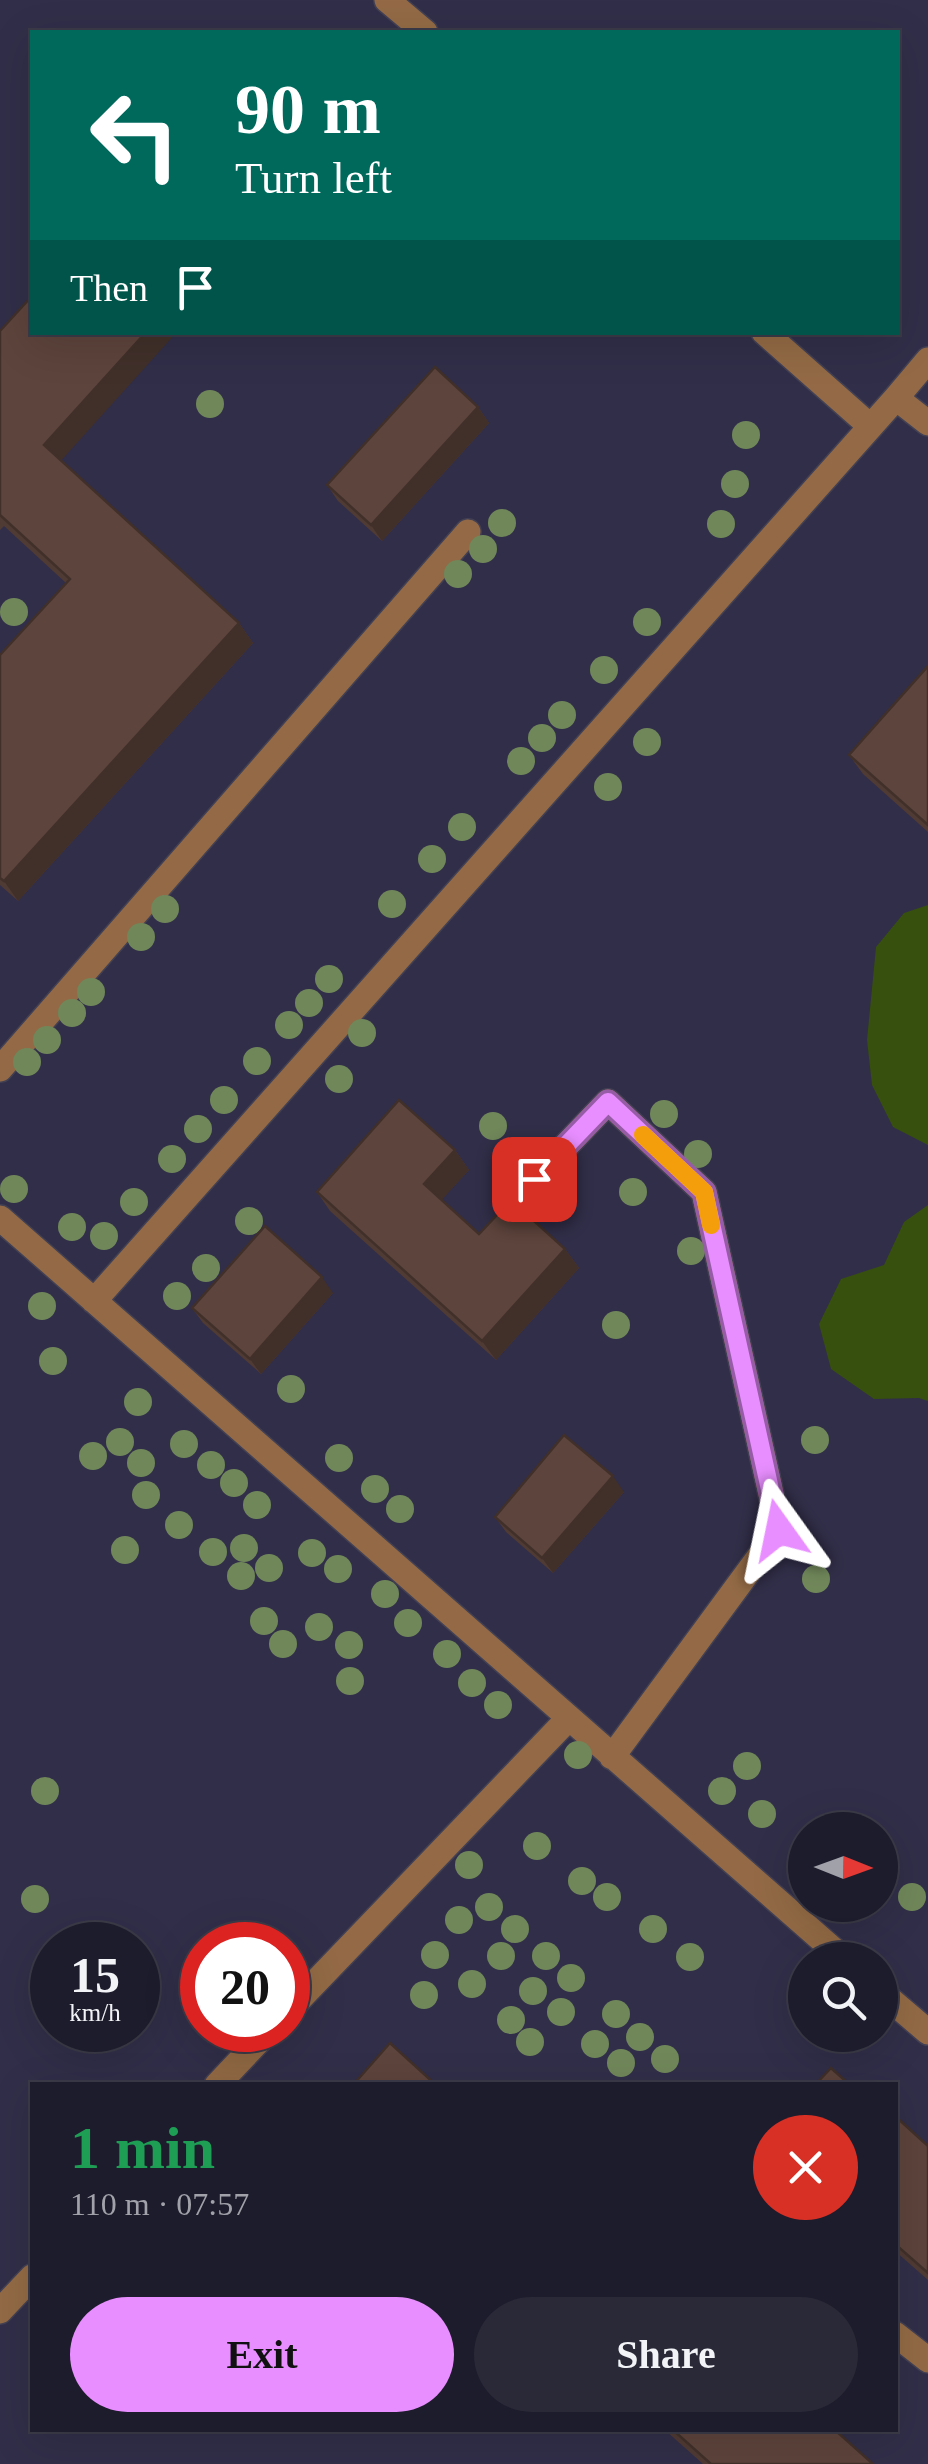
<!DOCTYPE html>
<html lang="en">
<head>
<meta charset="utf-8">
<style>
	body { margin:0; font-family:Georgia,serif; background:#2a2938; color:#f1f3f6; height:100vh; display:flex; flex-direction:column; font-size:38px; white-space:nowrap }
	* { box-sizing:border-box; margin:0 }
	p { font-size:32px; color:#a0a1a9 }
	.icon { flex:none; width:55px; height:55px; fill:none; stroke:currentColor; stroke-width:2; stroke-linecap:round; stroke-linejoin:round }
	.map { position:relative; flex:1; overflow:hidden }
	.sheet { position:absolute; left:30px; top:2082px; width:868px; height:350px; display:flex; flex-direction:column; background:#1d1c2c; border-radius:0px; box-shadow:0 10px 40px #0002,0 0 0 2px #3b3a48 }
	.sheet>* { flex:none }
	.guide { position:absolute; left:30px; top:30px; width:870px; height:305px; border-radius:0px; box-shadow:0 10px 40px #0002,0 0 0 2px #3b3a48; background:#00695c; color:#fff; overflow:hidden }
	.needle { width:65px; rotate:91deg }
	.controls { position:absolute; left:788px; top:1812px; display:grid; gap:20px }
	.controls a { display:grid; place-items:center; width:110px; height:110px; border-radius:50%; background:#1d1c2c; box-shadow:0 10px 40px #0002,0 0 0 2px #3b3a48; font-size:50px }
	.speed { position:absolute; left:30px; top:1922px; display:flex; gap:20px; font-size:50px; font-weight:700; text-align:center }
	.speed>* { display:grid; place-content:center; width:130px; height:130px; border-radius:50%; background:#1d1c2c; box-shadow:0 10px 40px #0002,0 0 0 2px #3b3a48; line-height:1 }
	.speed small { font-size:25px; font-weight:400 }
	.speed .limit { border:15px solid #d22; background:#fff; color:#111 }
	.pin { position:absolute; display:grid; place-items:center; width:85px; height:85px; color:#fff; margin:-42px; border-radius:20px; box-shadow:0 5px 15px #0006 }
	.me { position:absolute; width:110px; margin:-55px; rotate:348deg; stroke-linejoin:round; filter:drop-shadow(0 0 8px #0008) }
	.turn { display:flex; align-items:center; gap:35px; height:210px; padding:0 40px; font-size:45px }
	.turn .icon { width:130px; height:130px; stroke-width:2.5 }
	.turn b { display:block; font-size:70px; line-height:85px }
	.then { display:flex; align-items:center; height:95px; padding:0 40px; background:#0003; gap:20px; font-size:38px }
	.round { display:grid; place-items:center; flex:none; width:105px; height:105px; border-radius:52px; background:#2a2938 }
	.summary { display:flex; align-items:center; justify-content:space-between; height:170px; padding:0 40px }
	h1 { font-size:60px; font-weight:600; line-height:75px; color:#1e9e55 }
	.action { display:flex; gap:20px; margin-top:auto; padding:20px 40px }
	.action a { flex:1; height:115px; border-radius:60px; background:#e88eff; color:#111; font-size:40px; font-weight:600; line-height:115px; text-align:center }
	.action a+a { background:#2a2938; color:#f1f3f6 }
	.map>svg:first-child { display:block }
</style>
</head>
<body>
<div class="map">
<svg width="928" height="2464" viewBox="0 0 928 2464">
	<rect width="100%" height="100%" fill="#27253a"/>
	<!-- built -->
	<path fill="#312e49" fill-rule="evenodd" d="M0 0H928V2464H0ZM32 32H898V332H32ZM805 1830H880V1905H805ZM52 1945H138V2030H52ZM202 1945H288V2030H202ZM805 1960H880V2035H805ZM32 2085H895V2430H32Z"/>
	<!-- green -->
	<path fill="#37500d" d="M928 905V1145L893 1127 872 1085 867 1040 876 947 904 913Z
		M928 1205V1401L919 1398 874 1399 831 1369 819 1324 841 1279 884 1265 904 1222Z"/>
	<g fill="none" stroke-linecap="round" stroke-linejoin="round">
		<!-- minor casing -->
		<g stroke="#424054" stroke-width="28">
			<path id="minor" d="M387 0 425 32
				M764 332 870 426
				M928 360 896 398 928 423
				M0 1069 468 532
				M510 1204 608 1102 704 1192 779 1530 612 1757
				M0 1218 845 1960
				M94 1301 896 398
				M880 1991 928 2032
				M288 2011 568 1719
				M217 2085 269 2030
				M0 2311 32 2277
				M895 2334 928 2360"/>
		</g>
		<!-- minor -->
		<use href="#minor" stroke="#936a45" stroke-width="25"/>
	</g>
	<!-- trees -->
	<g fill="#70875a">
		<circle cx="210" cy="404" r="14"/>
		<circle cx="746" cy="435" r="14"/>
		<circle cx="735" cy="484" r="14"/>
		<circle cx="502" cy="523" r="14"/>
		<circle cx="721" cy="524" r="14"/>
		<circle cx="483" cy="549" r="14"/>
		<circle cx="458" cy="574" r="14"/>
		<circle cx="14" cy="612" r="14"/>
		<circle cx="647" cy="622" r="14"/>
		<circle cx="604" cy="670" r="14"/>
		<circle cx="562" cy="715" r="14"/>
		<circle cx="542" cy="738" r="14"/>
		<circle cx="647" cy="742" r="14"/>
		<circle cx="521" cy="761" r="14"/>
		<circle cx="608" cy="787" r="14"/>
		<circle cx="462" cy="827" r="14"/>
		<circle cx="432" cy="859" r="14"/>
		<circle cx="392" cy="904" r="14"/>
		<circle cx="165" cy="909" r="14"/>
		<circle cx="141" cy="937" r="14"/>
		<circle cx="329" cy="979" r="14"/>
		<circle cx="91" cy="992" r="14"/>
		<circle cx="309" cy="1003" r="14"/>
		<circle cx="72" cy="1013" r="14"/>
		<circle cx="289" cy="1025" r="14"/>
		<circle cx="362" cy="1033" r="14"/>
		<circle cx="47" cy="1040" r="14"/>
		<circle cx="257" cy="1061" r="14"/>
		<circle cx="27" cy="1062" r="14"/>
		<circle cx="339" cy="1079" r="14"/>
		<circle cx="224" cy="1100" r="14"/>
		<circle cx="664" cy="1114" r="14"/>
		<circle cx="493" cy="1126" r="14"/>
		<circle cx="198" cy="1129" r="14"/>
		<circle cx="698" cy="1154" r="14"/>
		<circle cx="172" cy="1159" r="14"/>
		<circle cx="14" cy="1189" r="14"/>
		<circle cx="633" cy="1192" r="14"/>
		<circle cx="134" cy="1202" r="14"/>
		<circle cx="249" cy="1221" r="14"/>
		<circle cx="72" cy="1227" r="14"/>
		<circle cx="104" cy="1236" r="14"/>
		<circle cx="691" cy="1251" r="14"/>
		<circle cx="206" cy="1268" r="14"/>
		<circle cx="177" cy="1296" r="14"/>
		<circle cx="42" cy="1306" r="14"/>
		<circle cx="616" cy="1325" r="14"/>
		<circle cx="53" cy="1361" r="14"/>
		<circle cx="291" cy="1389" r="14"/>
		<circle cx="138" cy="1402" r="14"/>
		<circle cx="815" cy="1440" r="14"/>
		<circle cx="120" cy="1442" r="14"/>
		<circle cx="184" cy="1444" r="14"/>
		<circle cx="93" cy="1456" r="14"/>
		<circle cx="339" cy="1458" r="14"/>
		<circle cx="141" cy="1463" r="14"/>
		<circle cx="211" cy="1465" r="14"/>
		<circle cx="234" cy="1483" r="14"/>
		<circle cx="375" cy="1489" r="14"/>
		<circle cx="146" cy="1495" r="14"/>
		<circle cx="257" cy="1505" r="14"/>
		<circle cx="400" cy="1509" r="14"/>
		<circle cx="179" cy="1525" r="14"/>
		<circle cx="244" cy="1548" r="14"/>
		<circle cx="125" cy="1550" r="14"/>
		<circle cx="213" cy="1552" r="14"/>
		<circle cx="312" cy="1553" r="14"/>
		<circle cx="269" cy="1568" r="14"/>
		<circle cx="338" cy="1569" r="14"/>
		<circle cx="241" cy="1576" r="14"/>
		<circle cx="816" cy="1579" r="14"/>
		<circle cx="385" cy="1594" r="14"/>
		<circle cx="264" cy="1621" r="14"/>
		<circle cx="408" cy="1623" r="14"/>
		<circle cx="319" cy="1627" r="14"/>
		<circle cx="283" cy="1644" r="14"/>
		<circle cx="349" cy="1645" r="14"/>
		<circle cx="447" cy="1654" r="14"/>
		<circle cx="350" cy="1681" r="14"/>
		<circle cx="472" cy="1683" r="14"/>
		<circle cx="498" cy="1705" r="14"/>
		<circle cx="578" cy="1755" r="14"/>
		<circle cx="747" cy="1766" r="14"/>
		<circle cx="45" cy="1791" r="14"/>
		<circle cx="722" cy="1791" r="14"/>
		<circle cx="762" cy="1814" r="14"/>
		<circle cx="537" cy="1846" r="14"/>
		<circle cx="469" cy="1865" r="14"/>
		<circle cx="582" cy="1881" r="14"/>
		<circle cx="607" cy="1897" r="14"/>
		<circle cx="912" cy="1897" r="14"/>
		<circle cx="35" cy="1899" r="14"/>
		<circle cx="489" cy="1907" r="14"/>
		<circle cx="459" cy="1920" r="14"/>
		<circle cx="515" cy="1929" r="14"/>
		<circle cx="653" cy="1929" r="14"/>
		<circle cx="435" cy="1955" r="14"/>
		<circle cx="501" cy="1956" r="14"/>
		<circle cx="546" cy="1956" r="14"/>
		<circle cx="690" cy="1957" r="14"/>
		<circle cx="571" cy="1978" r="14"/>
		<circle cx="472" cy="1984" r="14"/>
		<circle cx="533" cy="1991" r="14"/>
		<circle cx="424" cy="1995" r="14"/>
		<circle cx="561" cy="2012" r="14"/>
		<circle cx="616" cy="2014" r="14"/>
		<circle cx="511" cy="2020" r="14"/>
		<circle cx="640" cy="2037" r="14"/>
		<circle cx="530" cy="2042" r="14"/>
		<circle cx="595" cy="2044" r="14"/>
		<circle cx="665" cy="2059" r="14"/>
		<circle cx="621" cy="2063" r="14"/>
	</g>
	<!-- wall -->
	<path fill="#503a34" d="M0 331 61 460 239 623 253 643 18 901 0 885V655L66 583 4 526 0 530Z
		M478 407 489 423 382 541 338 501 327 485Z
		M928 666V832L863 774 849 755Z
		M455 1150 469 1170 441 1200 479 1234 565 1249 579 1268 496 1360 330 1211 317 1192Z
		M333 1293 261 1374 203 1323 192 1308Z
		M624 1492 553 1573 506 1532 495 1517Z
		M895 2116 928 2146V2280L895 2251Z
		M665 2430H835L873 2464H703Z"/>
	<!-- shaded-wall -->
	<path fill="#41302a" d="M146 332H177L58 464 44 445Z
		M478 407 489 423 382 541 371 525Z
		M239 623 253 643 18 901 4 881Z
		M455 1150 469 1170 438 1204 424 1184Z
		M565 1249 579 1268 496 1360 482 1341Z
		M322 1277 333 1293 261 1374 250 1359Z
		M613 1476 624 1492 553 1573 542 1558Z"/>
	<!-- building -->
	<path fill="#5d443c" stroke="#41302a" stroke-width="2.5" d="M32 296V332H146L44 445 239 623 4 881 0 878V655L70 579 0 515V331Z
		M435 367 478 407 371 525 327 485Z
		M928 666V825L849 755Z
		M399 1100 455 1150 424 1184 479 1234 511 1200 565 1249 482 1341 317 1192Z
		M265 1226 322 1277 250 1359 192 1308Z
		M564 1435 613 1476 542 1558 495 1517Z
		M390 2043 436 2085H353Z
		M831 2068 850 2085H815Z
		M895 2116 928 2146V2273L895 2244Z
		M673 2430H835L873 2464H711Z"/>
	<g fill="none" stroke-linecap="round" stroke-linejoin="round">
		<!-- route casing -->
		<g stroke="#975ca6" stroke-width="25">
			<path id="route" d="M534 1179 608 1102 704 1192 779 1530"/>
		</g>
		<!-- route -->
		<use href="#route" stroke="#e88eff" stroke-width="18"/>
		<!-- slow -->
		<path stroke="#f59e0b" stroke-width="18" d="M643 1135 704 1192 711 1225"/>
	</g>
</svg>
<div class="controls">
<a><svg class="needle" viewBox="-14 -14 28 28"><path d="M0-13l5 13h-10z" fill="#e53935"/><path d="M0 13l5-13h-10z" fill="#a0a1a9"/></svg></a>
<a><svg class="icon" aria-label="search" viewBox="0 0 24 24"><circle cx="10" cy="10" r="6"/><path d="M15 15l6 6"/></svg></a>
</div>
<div class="speed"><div>15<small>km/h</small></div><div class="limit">20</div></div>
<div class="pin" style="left:534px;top:1179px;background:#d93025"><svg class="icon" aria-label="arrive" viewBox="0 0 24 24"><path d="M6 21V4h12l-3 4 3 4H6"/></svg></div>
<svg class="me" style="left:779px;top:1530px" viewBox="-20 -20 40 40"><path d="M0-17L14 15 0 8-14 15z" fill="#e88eff" stroke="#fff" stroke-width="4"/></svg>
<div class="guide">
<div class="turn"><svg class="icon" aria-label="left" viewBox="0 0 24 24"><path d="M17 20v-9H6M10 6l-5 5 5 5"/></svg><div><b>90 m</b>Turn left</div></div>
<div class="then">Then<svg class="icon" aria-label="arrive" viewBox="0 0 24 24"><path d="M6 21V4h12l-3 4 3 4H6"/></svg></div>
</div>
<section class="sheet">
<div class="summary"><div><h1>1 min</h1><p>110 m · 07:57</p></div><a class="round" style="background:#d93025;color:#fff"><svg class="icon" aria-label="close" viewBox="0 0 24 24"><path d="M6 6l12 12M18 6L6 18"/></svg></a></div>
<div class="action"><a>Exit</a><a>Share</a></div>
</section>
</div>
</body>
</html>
